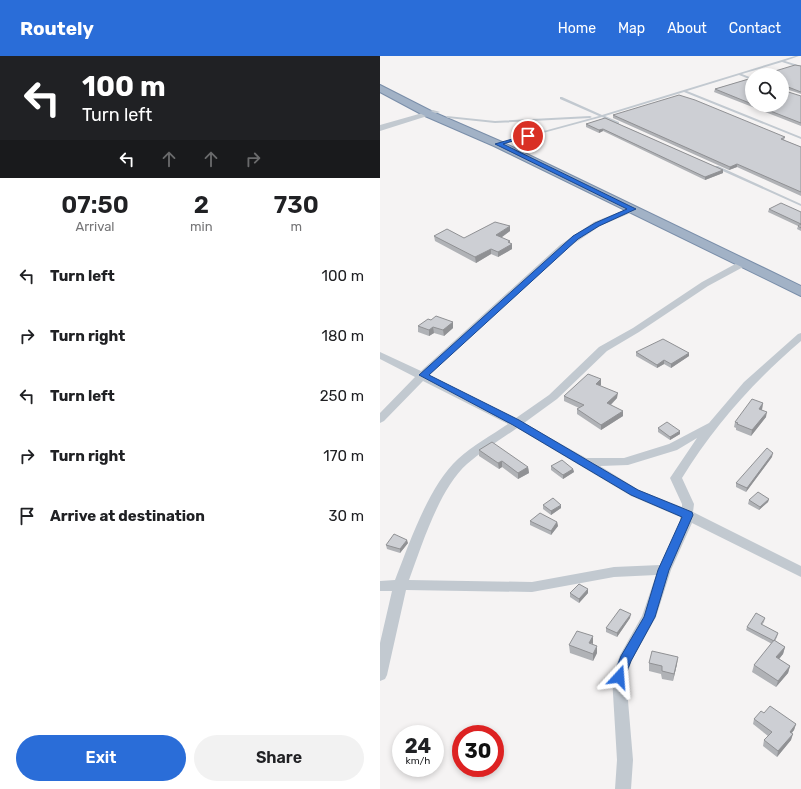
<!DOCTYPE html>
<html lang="en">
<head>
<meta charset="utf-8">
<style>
	body { margin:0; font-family:Rubik,sans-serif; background:#f2f2f2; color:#202124; height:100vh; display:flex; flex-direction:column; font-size:15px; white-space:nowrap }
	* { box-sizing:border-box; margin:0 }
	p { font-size:13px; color:#757577 }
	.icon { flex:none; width:22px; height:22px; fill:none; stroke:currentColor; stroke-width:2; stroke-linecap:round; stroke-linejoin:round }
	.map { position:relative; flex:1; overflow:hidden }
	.side { display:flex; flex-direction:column; background:#fff; width:380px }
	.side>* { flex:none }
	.top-card { background:#202124; color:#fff; overflow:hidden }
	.buttons { position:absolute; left:365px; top:12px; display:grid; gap:8px }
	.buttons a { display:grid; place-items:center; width:44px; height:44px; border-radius:50%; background:#fff; box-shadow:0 2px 6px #0003; font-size:20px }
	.speed { position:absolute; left:12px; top:669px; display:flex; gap:8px; font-size:20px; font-weight:700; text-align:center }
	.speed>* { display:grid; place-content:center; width:52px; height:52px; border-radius:50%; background:#fff; box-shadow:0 2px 6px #0003; line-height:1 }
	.speed small { font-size:10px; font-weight:400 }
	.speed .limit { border:6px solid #d22; background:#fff; color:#111 }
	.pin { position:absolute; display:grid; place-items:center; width:34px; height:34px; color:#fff; margin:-17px; border:2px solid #fff; border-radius:50%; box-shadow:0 1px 4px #0007 }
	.me { position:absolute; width:44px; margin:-22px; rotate:19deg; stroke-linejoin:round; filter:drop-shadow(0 0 3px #0008) }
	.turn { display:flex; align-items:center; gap:14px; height:84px; padding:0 16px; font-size:18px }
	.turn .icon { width:52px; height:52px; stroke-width:2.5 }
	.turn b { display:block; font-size:28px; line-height:34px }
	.lanes { display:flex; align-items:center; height:38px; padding:0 16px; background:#0003; justify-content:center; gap:20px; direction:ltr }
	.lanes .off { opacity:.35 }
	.eta { display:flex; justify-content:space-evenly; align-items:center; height:68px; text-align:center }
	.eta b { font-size:24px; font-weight:600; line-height:28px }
	.cta { display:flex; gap:8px; margin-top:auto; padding:8px 16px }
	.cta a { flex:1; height:46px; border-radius:24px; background:#2a6dd8; color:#fff; font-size:16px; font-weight:600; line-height:46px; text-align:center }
	.cta a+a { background:#f2f2f2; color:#202124 }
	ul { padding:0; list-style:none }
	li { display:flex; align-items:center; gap:12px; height:60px; padding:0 16px }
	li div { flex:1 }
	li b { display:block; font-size:15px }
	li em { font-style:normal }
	header { display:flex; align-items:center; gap:24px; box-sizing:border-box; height:56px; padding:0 20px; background:#2a6dd8; color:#fff }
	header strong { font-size:19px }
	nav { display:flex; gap:22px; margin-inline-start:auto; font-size:14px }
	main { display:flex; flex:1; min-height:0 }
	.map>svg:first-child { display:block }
</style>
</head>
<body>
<header>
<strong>Routely</strong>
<nav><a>Home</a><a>Map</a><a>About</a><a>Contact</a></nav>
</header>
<main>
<section class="side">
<div class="top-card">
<div class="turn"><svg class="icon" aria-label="left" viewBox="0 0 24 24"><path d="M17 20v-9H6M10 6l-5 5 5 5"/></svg><div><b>100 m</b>Turn left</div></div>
<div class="lanes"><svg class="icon" aria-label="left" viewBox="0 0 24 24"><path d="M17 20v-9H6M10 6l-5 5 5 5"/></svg><svg class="icon off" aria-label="ahead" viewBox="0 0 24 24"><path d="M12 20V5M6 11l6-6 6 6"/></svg><svg class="icon off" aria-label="ahead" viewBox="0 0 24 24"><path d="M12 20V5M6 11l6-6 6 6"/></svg><svg class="icon off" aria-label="right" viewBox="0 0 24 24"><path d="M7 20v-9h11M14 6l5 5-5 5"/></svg></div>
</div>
<div class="eta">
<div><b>07:50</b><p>Arrival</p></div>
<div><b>2</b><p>min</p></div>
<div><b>730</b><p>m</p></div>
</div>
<ul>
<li><svg class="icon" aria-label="left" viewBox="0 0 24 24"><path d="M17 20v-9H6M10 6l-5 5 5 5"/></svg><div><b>Turn left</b></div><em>100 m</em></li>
<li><svg class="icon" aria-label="right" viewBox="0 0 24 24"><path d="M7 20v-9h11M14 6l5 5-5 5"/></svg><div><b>Turn right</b></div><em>180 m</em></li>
<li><svg class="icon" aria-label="left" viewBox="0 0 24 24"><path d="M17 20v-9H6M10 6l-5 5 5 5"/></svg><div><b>Turn left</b></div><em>250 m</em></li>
<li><svg class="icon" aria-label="right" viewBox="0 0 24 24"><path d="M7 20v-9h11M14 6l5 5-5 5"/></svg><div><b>Turn right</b></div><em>170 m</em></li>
<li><svg class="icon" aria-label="arrive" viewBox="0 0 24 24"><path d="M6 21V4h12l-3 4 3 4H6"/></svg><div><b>Arrive at destination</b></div><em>30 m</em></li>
</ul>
<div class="cta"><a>Exit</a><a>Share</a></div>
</section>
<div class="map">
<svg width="421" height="733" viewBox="0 0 421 733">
	<rect width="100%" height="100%" fill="#f5f3f3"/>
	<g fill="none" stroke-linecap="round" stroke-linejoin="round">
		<!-- trunk casing -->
		<g stroke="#7a8ea9" stroke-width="2">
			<path id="trunk" d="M0 29 53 56 122 86 421 230V240L114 90 45 60 0 36Z"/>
		</g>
		<!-- service -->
		<path fill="#c2c9d0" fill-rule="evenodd" d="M415 0H419L405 5 421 10V12L402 6 362 18 372 22V24L359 19 307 35 421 81V83L304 36 225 60 239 66V68H237L222 61 119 89 116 88 219 60 180 43V41H182L222 59Z
			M67 60 115 65 210 60 212 61 210 62 115 67 68 62 66 61Z
			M336 110H338L421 148V150L336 112Z"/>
		<!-- minor -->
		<path fill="#c2c9d0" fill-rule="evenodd" d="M252 151H255V155L220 170 186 193 49 319 136 362 169 339 219 291 253 272 322 226 359 206H365V210L328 230 259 276 227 295 177 343 144 367 206 402H244L289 388 329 367 364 326 418 278 421 277V285C374 325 334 370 302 422L314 448 313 456 421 510V521L312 467 291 514 276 561 252 604 246 621 253 704 251 733H235L237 704 232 621 240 599 262 560 276 519 234 521 152 536 26 534 7 619 5 623 0 625V587L12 535H0V525L15 524C30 486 48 431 78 403 93 389 112 379 128 368L43 325 4 365 0 367V357L35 321 0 303V296L41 315 180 189 214 166ZM137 372 251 440 300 461V467L280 509 234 511 152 526 29 524C42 489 59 433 87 408 102 395 120 384 137 372ZM317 382 290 422 302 448V451L259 434 220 410 248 409 297 394Z"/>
		<!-- tertiary -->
		<path fill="#c2c9d0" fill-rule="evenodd" d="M53 54 60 56 0 75V69Z"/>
		<!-- trunk -->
		<use href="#trunk" fill="#a2b2c6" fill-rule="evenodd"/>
	</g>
	<!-- wall -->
	<path fill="#b0b2b6" d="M421 10V38L403 32 402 19Z
		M372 22V49H402L421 40V70L334 36 335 33Z
		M233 59 405 81 404 84 421 91V140L357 111 349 114 233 62Z
		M225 62 343 114V117L325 124 223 75 219 77 206 71V68Z
		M389 153 421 156V175L417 173 418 170 388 156Z
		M130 175 121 182 132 188V193L118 201 111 198 96 207 55 185 54 180 84 182Z
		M51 264 73 266V272L64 280 54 277 49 280 38 276V270Z
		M256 296 309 300 291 312 284 308 277 312 256 300Z
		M221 323V329L220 330 237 342 231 349 243 360 221 374 197 358V353L199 352 184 345V340Z
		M383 347 382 354 386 361 371 380 356 374V372L354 371 355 366Z
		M278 372 300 378 290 384 278 376Z
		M99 394 148 411 149 417 138 423 122 411 119 413 99 400Z
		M392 401 366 436 356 431V427Z
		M171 410 193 413 194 416 183 423 171 414Z
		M389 443 388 446 379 454 368 448 369 444Z
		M163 449 181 452 171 459 163 453Z
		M150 465 177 466 178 470 171 479 150 469Z
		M28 487 20 497 7 493 6 489Z
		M190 537H208L199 547 190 541Z
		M250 562 237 581 226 576V572Z
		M385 562 384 566 382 569 398 577 397 581 395 585 405 591 403 598 399 603 410 610 408 617 396 631 372 616 374 609 392 588 366 574 367 571Z
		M213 588 217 597 213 605 190 597 189 589Z
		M269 607 297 608 293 625 282 623 281 618 269 615Z
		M384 657 416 668 414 674 412 677 411 684 397 701 383 690 384 684 388 680 373 668 374 663Z"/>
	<!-- shaded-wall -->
	<path fill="#909194" d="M223 73V75L219 77V74Z
		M357 108V111L349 114 350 111Z
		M343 114V117L325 124V121Z
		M130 170V175L116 185V179Z
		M130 185V189L132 188V193L118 201V196Z
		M111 193V198L96 207 95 201Z
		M73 266V272L64 280 63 274Z
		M53 271 54 277 49 280V274Z
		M309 297V300L291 312V308Z
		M284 304V308L277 312V309Z
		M221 323V329L216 333V328Z
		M238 337 237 342 227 352V347Z
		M383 347 382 353 378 358 379 353Z
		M243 355V360L221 374V369Z
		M387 356 386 361 371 380 372 374Z
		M300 375V378L290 384V381Z
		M393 397 392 401 366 436 367 432Z
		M122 405V411L119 413 118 407Z
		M148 411 149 417 138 423V417Z
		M193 413 194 416 183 423V419Z
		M389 443 388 446 379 454 380 451Z
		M181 449V452L171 459V455Z
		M177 466 178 470 171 479V475Z
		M27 484 28 487 20 497V493Z
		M208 533V537L199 547V543Z
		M251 558 250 562 237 581V577Z
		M213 580V588L209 587Z
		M217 590V597L213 605V598Z
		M405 591 403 598 395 608 396 601Z
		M298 601 297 608 293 625 294 618Z
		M410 610 408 617 396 631 398 625Z
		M416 668 414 674 408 681 410 676Z
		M413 678 411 684 397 701 398 695Z"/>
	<!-- building -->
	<path fill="#cdcfd4" stroke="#909194" d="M415 9 421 10V36L403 29 402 30V19H382Z
		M372 22V48L335 33Z
		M402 34 421 40V67L375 49H402Z
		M299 39 315 44 405 81 401 83 421 91V136L357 108 350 111 233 59Z
		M225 62 343 114 325 121 223 73 219 74 206 68Z
		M401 147 421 156V168L389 153Z
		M115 166 130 170 116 179 130 185 128 186 132 188 118 196 111 193 95 201 54 180 67 173 84 182Z
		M421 168V172L418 170Z
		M56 260 73 266 63 274 53 271 49 274 38 270 48 263 51 264Z
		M283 283 309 297 291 308 284 304 277 309 256 296Z
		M208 318 221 323 216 328 238 337 227 347 243 355 221 369 197 353 204 349 184 340Z
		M372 343 383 347 379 353 387 356 372 374 357 368 358 367 355 366Z
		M287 366 300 375 290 381 278 372Z
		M112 386 148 411 138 417 122 405 118 407 99 394Z
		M387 392 393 397 367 432 356 427Z
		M182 404 193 413 183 419 171 410Z
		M378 436 389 443 380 451 369 444Z
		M173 442 181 449 171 455 163 449Z
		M160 457 177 466 171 475 150 465Z
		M14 478 27 484 20 493 6 489Z
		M199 528 208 533 199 543 190 537Z
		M240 553 251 558 237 577 226 572Z
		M376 557 385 562 381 568 398 577 394 585 367 571Z
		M197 575 213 580 209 587 217 590 213 598 189 589Z
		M394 584 405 591 396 601 410 610 398 625 374 609Z
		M272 595 298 601 294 618 282 615V610L269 607Z
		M390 650 416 668 410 676 413 678 398 695 384 684 392 676 374 663 381 655 384 657Z"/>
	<!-- route -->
	<path fill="#2a6dd8" stroke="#1b478c" d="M146 79 150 80 123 88 256 153 219 170 198 183 49 319 139 364 258 434 312 456 313 459 289 514 275 561 251 605 243 625 239 626 235 625 233 621 241 600 264 561 278 514 302 461 251 439 133 369 39 319 193 180 215 167 247 153 115 88Z"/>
</svg>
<div class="buttons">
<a><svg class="icon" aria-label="search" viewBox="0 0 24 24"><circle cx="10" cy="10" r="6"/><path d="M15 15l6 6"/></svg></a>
</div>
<div class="speed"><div>24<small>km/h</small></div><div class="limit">30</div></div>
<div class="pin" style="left:148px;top:80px;background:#d93025"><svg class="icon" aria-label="arrive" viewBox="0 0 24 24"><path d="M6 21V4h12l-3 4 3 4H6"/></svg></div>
<svg class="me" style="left:239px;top:621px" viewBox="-20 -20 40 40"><path d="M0-17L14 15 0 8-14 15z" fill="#2a6dd8" stroke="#fff" stroke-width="4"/></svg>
</div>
</main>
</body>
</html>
